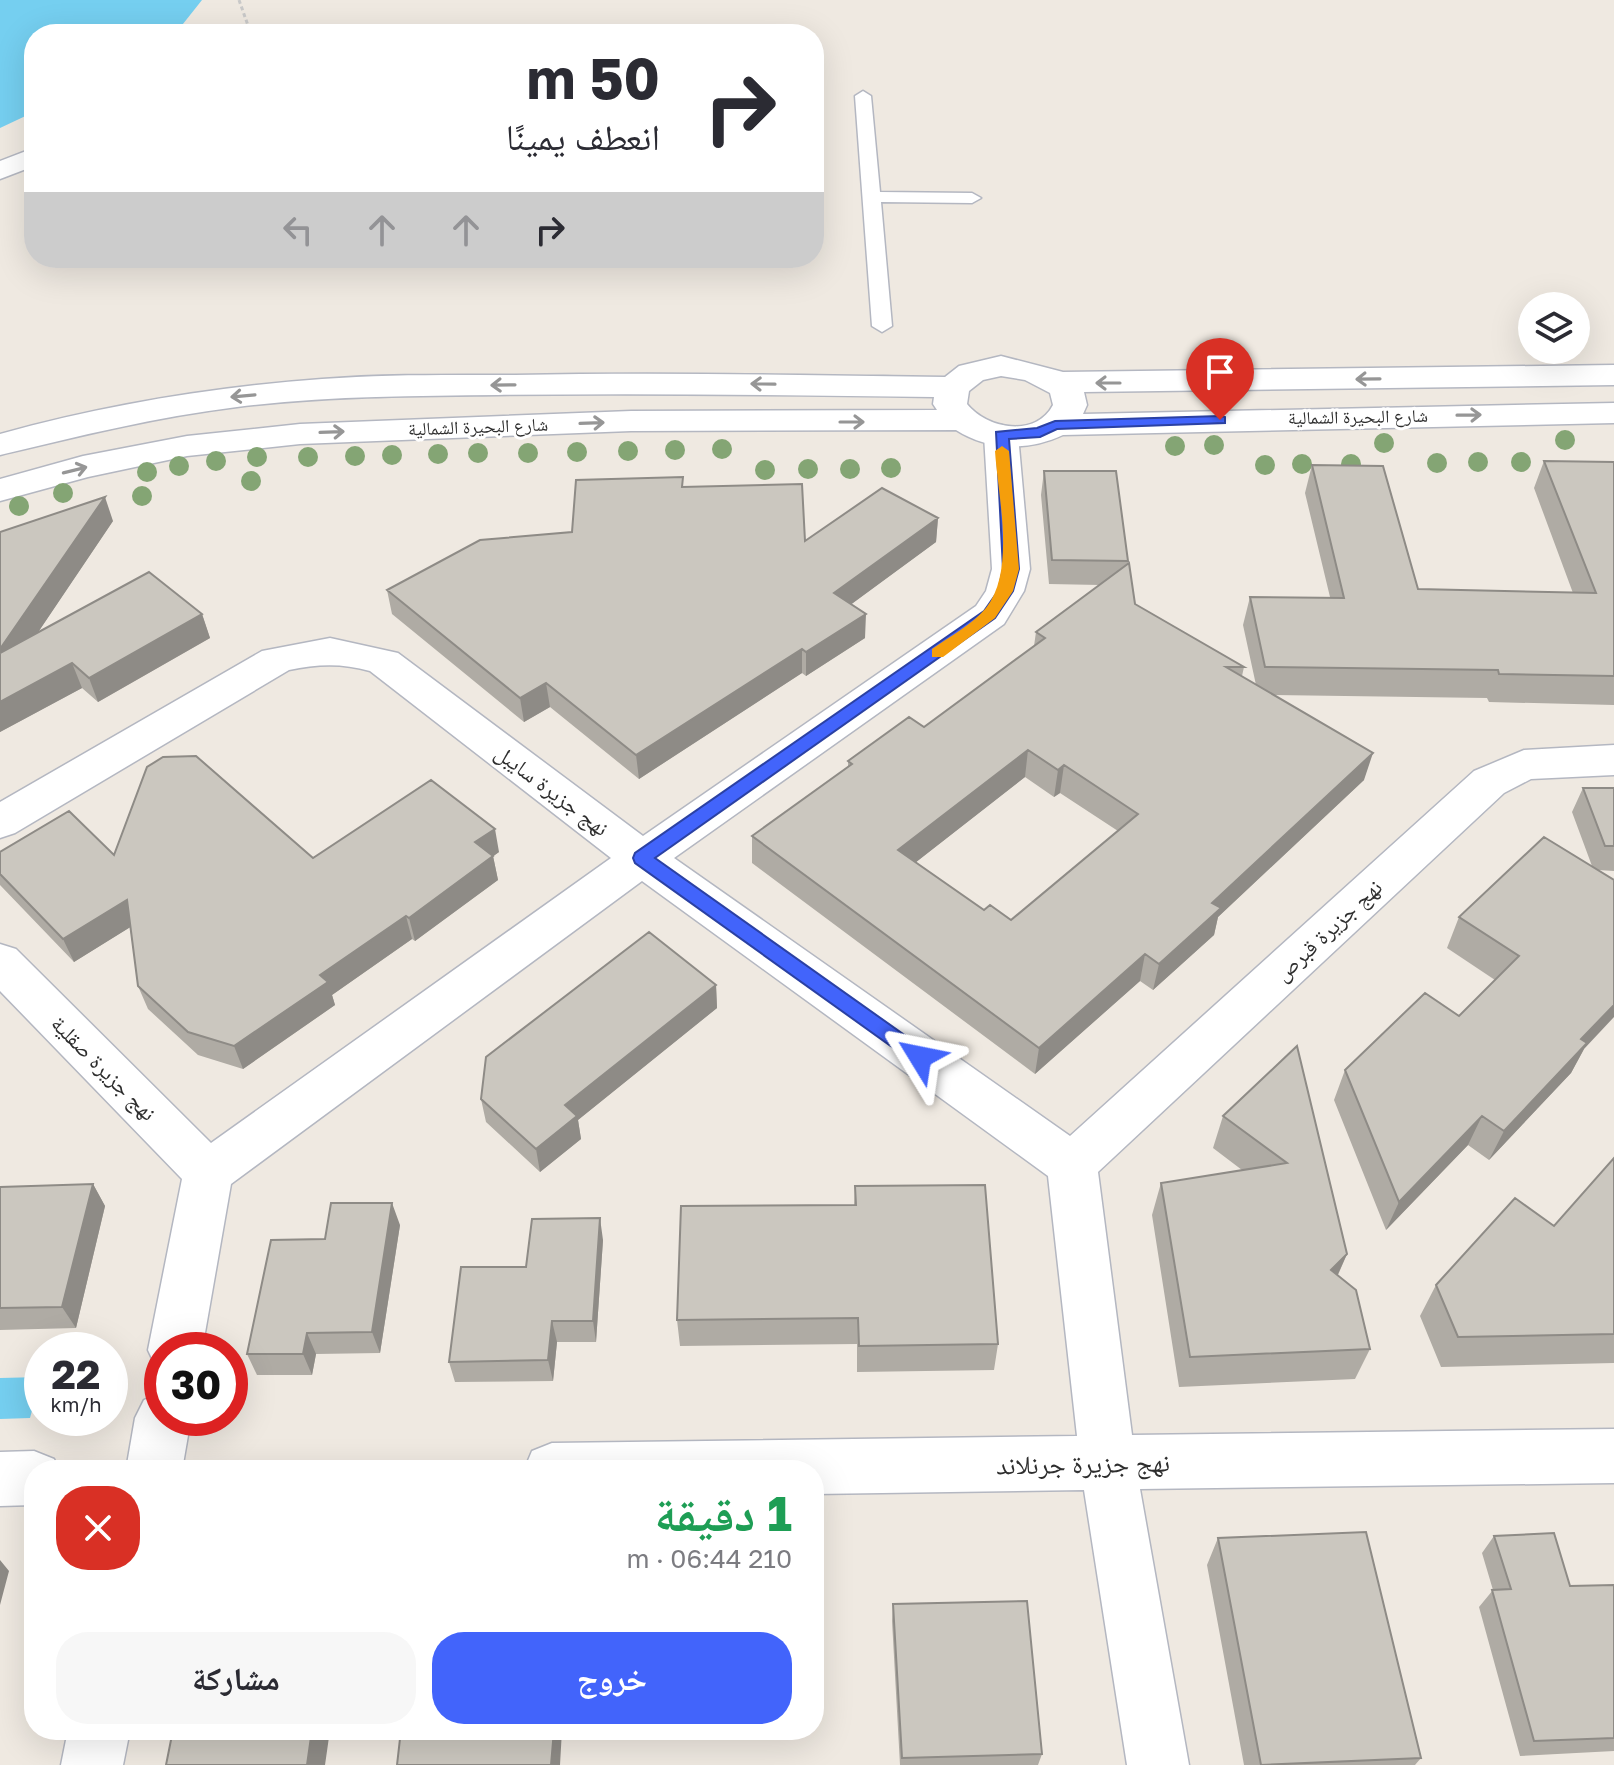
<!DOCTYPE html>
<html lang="ar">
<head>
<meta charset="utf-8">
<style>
	body { margin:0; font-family:"Golos Text","Noto Naskh Arabic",sans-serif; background:#f7f7f7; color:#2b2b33; direction:rtl; height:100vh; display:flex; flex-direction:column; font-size:30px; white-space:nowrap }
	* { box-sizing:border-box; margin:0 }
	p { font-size:26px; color:#7c7c81 }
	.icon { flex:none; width:44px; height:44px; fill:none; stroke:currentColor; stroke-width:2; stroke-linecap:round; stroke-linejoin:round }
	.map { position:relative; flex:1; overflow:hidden; direction:ltr }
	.sheet { position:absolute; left:24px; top:1460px; width:800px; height:280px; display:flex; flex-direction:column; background:#fff; border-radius:32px; box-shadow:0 8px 32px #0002; direction:rtl }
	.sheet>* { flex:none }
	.hud { position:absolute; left:24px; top:24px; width:800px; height:244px; border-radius:32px; box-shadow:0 8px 32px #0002; direction:rtl; background:#fff; color:#2b2b33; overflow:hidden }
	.buttons { position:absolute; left:1518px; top:292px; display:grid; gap:16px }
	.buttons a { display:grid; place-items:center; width:72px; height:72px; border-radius:50%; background:#fff; box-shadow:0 8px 32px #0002; font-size:40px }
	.speed { position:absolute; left:24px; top:1332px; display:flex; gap:16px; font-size:40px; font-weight:700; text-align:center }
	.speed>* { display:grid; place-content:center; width:104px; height:104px; border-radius:50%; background:#fff; box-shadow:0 8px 32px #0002; line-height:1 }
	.speed small { font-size:20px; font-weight:400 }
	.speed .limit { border:12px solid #d22; background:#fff; color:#111 }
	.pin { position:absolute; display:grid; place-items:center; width:68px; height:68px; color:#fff; margin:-82px -34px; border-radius:50% 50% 50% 0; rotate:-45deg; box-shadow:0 0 8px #0007 }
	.pin .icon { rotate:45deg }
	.me { position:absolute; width:88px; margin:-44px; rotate:305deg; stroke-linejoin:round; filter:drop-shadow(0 0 6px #0008) }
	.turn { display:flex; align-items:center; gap:28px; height:168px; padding:0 32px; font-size:36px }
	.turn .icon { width:104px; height:104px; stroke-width:2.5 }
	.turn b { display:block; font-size:56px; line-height:68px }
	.lanes { display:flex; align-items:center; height:76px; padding:0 32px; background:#0003; justify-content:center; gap:40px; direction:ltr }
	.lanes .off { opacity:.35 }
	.round { display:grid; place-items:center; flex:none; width:84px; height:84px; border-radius:32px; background:#f7f7f7 }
	.headline { display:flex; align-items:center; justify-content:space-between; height:136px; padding:0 32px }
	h1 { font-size:48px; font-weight:700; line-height:60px; color:#1e9e55 }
	.primary-button { display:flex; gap:16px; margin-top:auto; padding:16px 32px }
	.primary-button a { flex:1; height:92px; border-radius:32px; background:#4264fb; color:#fff; font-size:32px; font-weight:700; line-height:92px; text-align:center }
	.primary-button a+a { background:#f7f7f7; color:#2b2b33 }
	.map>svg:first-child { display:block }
</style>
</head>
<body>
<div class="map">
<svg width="1614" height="1765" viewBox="0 0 1614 1765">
	<rect width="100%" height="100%" fill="#efe9e1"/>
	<!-- water -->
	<path fill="#75cff0" d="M0 0H202L175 34H34V112L0 128Z
		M41 1377 30 1418 0 1419V1378Z"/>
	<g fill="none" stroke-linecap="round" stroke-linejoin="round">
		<!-- service casing -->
		<g stroke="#b4b7c1" stroke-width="3">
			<path id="service" d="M863 91 871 96 880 192 972 193 981 198 972 203 881 202 892 326 882 332 872 326 855 96Z"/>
		</g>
		<!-- pedestrian casing -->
		<g stroke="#b4b7c1" stroke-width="3">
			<path id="pedestrian" d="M34 148V166L0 179V161Z"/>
		</g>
		<!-- minor casing -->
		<g stroke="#b4b7c1" stroke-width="3">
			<path id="minor" d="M1001 425 1013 428 1018 435 1030 569 1024 591 1004 624 674 858 1070 1136 1474 771 1524 750 1614 745V775L1531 779 1504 793 1098 1172 1132 1435 1614 1429V1483L1140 1489 1189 1765H1127L1084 1490 814 1494V1470H524L532 1451 552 1443 1077 1436 1048 1176 642 881 231 1184 202 1350H162V1370L156 1367 148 1350 182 1179 0 991V944L16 949 211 1143 611 858 370 671C342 663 317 664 289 670L15 833 0 838V802L262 651 330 638 398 653 643 836 976 606 986 591 992 569 984 435 989 428Z
				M162 1392V1418H191L182 1470H126L135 1418 144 1400Z
				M34 1451 54 1459 59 1470H34V1505L0 1506V1452Z
				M68 1730H130L123 1765H61Z"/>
		</g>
		<!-- secondary casing -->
		<g stroke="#b4b7c1" stroke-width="3">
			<path id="secondary" d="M1001 356 1063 372 1614 365V385L1084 392 1087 405 1083 414 1614 403V423L1063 435C1029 451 989 451 956 430L631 431 300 444 187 456 88 477 0 501V479L83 456 187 436 300 424 631 411 937 410 933 404 934 397C789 395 643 393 498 395 411 396 324 396 237 407 156 417 79 436 0 455V434C105 405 213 387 322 379 386 374 451 375 515 375 659 372 802 375 945 377L959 366ZM1001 376 1025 380 1050 393 1053 405C1036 438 987 429 967 404L969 391 983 380Z"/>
		</g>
		<!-- path -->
		<path stroke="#c9c9c9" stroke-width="3" stroke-dasharray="4 3" stroke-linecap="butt" d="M239 0 251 34"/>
		<!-- service -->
		<use href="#service" fill="#fff" fill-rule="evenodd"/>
		<!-- pedestrian -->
		<use href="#pedestrian" fill="#fff" fill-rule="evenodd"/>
		<!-- minor -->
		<use href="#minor" fill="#fff" fill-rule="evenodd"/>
		<!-- secondary -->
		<use href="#secondary" fill="#fff" fill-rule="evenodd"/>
	</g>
	<!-- trees -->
	<g fill="#84a574">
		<circle cx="1565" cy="440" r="10"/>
		<circle cx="1384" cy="443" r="10"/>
		<circle cx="1214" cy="445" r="10"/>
		<circle cx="1175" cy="446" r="10"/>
		<circle cx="722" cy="449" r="10"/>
		<circle cx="675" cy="450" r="10"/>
		<circle cx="628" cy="451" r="10"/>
		<circle cx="577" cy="452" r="10"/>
		<circle cx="478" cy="453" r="10"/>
		<circle cx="528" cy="453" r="10"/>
		<circle cx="438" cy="454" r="10"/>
		<circle cx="392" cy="455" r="10"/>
		<circle cx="355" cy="456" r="10"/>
		<circle cx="257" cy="457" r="10"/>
		<circle cx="308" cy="457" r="10"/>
		<circle cx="216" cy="461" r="10"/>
		<circle cx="1478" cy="462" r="10"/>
		<circle cx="1521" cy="462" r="10"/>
		<circle cx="1437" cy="463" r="10"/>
		<circle cx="1302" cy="464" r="10"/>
		<circle cx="1351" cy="464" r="10"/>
		<circle cx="1265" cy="465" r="10"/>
		<circle cx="179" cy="466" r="10"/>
		<circle cx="891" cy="468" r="10"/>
		<circle cx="808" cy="469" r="10"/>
		<circle cx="850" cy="469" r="10"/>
		<circle cx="765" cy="470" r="10"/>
		<circle cx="147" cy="472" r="10"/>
		<circle cx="251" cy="481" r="10"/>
		<circle cx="63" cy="493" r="10"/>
		<circle cx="142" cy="496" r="10"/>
		<circle cx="19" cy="506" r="10"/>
	</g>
	<!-- wall -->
	<path fill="#afaba4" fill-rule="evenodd" d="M1544 461 1614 462V705L1489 702 1487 698 1274 695 1364 780 1218 917 1214 935 1153 990 1140 981 1035 1074 752 863V836L848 767V761L924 727 1034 646 1036 632 1100 585 1049 584 1041 495 1044 471 1128 561V565L1135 604 1244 667 1242 676 1256 685 1243 625 1250 597H1330L1305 493 1312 465 1418 589 1573 593 1534 488ZM1025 777 1054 797 1060 793 1118 831 1011 920 984 910 916 862Z
		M683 487 805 541 938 518 936 542 851 604 865 638 806 676 802 673 639 779 550 707 524 722 392 614 387 590 572 532Z
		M113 521 38 632 202 614 210 638 98 702 82 688 0 732V532Z
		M1583 788H1614V871L1598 870 1584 1049 1571 1073 1489 1160 1468 1145 1386 1230 1334 1100 1345 1070 1459 1016 1495 980 1447 948 1459 917 1592 866 1572 812Z
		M0 852 313 858 499 852 493 856 498 880 415 941 412 939 332 995 335 1005 243 1069 198 1055 148 1009 138 986 130 927 74 962 0 885Z
		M716 985 717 1008 578 1120 581 1139 540 1172 486 1122 481 1099Z
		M1297 1046 1347 1254 1338 1275 1370 1349 1355 1379 1179 1387 1152 1215 1161 1183 1242 1170 1213 1148 1223 1116Z
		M1614 1158V1363L1441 1367 1420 1316 1436 1285 1554 1226Z
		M93 1184 105 1206 76 1328 0 1330V1187Z
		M855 1186 998 1344 994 1370 857 1372V1344L680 1346 677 1320 854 1205Z
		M400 1225 380 1353 316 1354 312 1375H257L247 1354 325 1239Z
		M603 1240 596 1342H557L553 1381 455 1382 449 1362 526 1267Z
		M1494 1536 1570 1586 1614 1585V1751L1520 1756 1479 1607 1493 1590 1482 1553Z
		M1218 1538 1421 1758 1415 1765H1244L1207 1565Z
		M893 1604 1042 1754 1038 1765H900L892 1621Z
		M670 1730H808V1733L671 1736Z"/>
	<!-- shaded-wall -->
	<path fill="#8e8b86" d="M105 497 113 521 6 680 0 666V649Z
		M938 518 936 542 834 617V593Z
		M202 614 210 638 98 702 89 678Z
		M866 614 865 638 806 676V652Z
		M802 649V673L639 779 636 755Z
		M72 663 82 688 0 732V702Z
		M546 683 550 707 524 722 520 698Z
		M1028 750 1025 777 897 877 898 850Z
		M1373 753 1364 780 1218 917 1214 935 1153 990 1159 964 1212 903Z
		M1064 765 1060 793 1054 797 1058 770Z
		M495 829 499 852 480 866 475 842Z
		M493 856 498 880 415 941 409 918Z
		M127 900 137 923 74 962 63 939Z
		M406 916 412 939 332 995 335 1005 243 1069 234 1046 320 975Z
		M1145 954 1140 981 1035 1074 1039 1048Z
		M716 985 717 1008 578 1120 581 1139 540 1172 536 1149 565 1105Z
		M1614 1005V1017L1584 1049 1571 1073 1489 1160 1504 1131 1581 1039Z
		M1482 1116 1468 1145 1386 1230 1399 1202Z
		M93 1184 105 1206 76 1328 62 1307Z
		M392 1203 400 1225 380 1353 372 1332Z
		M600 1218 603 1240 596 1342 593 1321Z
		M1347 1254 1333 1285 1331 1270Z
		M552 1321 557 1342 553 1381 548 1360Z
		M307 1333 316 1354 312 1375 303 1354Z
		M0 1560 9 1571 0 1605Z
		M312 1730H330L325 1765H307Z
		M554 1730H562L560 1765H551Z"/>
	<!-- building -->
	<path fill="#cbc7bf" stroke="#8e8b86" stroke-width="2" fill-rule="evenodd" d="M1544 461 1614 462V676L1499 674 1498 670 1265 667 1250 597 1344 598 1312 465 1383 466 1418 589 1596 593Z
		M1044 471H1116L1128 561 1052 560Z
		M683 477 682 487 802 484 805 541 882 488 938 518 834 593 866 614 806 652 802 649 636 755 546 683 520 698 387 590 480 540 572 532 576 480Z
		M105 497 0 649V532Z
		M1129 563 1135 604 1244 667H1226L1373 753 1212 903 1221 908 1159 964 1145 954 1039 1048 752 836 852 764 848 761 909 717 924 727 1045 638 1036 632ZM1028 750 1058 770 1064 765 1138 814 1011 920 990 905 984 910 898 850Z
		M149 572 202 614 89 678 72 663 0 702V653Z
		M196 756 313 858 431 780 495 829 475 842 493 856 409 918 406 916 320 975 328 982 234 1046 188 1032 138 986 127 900 63 939 0 874V852L69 811 114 855 147 767 163 757Z
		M1583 788H1614V846H1605Z
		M1544 837 1614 880V1005L1581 1039 1587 1043 1504 1131 1482 1116 1399 1202 1345 1070 1425 993 1459 1016 1519 956 1459 917Z
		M649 932 716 985 565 1105 577 1116 536 1149 481 1099 486 1057Z
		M1297 1046 1347 1254 1331 1270 1356 1290 1370 1349 1190 1357 1161 1183 1287 1163 1223 1116Z
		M1614 1158V1334L1458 1337 1436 1285 1515 1198 1554 1226Z
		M93 1184 62 1307 0 1308V1187Z
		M985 1185 998 1344 859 1346 858 1318 677 1320 681 1206 856 1205 855 1186Z
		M331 1203H392L372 1332 307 1333 303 1354H247L271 1240 325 1239Z
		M600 1218 593 1321H552L548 1360 449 1362 461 1267H526L532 1219Z
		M1366 1532 1421 1758 1261 1765 1218 1538Z
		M1554 1533 1570 1586 1614 1585V1738L1534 1741 1492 1590 1511 1589 1494 1536Z
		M1027 1601 1042 1754 902 1758 893 1604Z
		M173 1730H312L307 1765H166Z
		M401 1730H554L551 1765H397Z"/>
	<!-- one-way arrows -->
	<defs><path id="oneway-shaft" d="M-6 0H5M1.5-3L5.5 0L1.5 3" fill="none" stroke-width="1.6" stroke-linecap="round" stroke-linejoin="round" transform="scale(2)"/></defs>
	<g stroke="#969696">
		<use href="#oneway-shaft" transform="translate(1368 379) rotate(179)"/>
		<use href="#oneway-shaft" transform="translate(1108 383) rotate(-180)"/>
		<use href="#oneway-shaft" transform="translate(763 384) rotate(-179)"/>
		<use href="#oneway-shaft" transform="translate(503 385) rotate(179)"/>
		<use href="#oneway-shaft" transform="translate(243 396) rotate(175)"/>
		<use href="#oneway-shaft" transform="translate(1469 415) rotate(-1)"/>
		<use href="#oneway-shaft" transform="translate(852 422)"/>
		<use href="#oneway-shaft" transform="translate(592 423) rotate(-2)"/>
		<use href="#oneway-shaft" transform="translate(332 432) rotate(-2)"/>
		<use href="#oneway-shaft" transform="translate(75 470) rotate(-14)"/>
	</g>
	<!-- route -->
	<path fill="#4264fb" stroke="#2b41a3" stroke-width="2" d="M1220 416 1225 417V423L1057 429 1040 437 1009 439 1019 569 1013 591 995 618 655 858 927 1051 930 1057 927 1062H913L635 863 633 858 635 853 984 611 998 591 1003 569 996 432 1037 428 1055 421Z"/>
	<!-- slow -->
	<path fill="#f59e0b" d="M1002 446 1009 451 1019 569 1013 591 995 618 943 657H932V649C949 637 973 624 986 608 1016 570 998 497 995 451Z"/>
	<g text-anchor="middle" stroke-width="6" stroke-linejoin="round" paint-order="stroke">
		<!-- far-street labels -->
		<g font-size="18" fill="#2e2e2e" stroke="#fff">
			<text transform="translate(1358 417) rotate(-1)" y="6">شارع البحيرة الشمالية</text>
			<text transform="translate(478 427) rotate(-2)" y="6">شارع البحيرة الشمالية</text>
		</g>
		<!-- street labels -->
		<g font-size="22" fill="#2e2e2e" stroke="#fff">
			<text transform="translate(552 790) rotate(37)" y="8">نهج جزيرة سايبل</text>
			<text transform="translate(1328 930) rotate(-43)" y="8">نهج جزيرة قبرص</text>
			<text transform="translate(104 1068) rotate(45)" y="8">نهج جزيرة صقلية</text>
		</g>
		<!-- near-street labels -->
		<g font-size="26" fill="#2e2e2e" stroke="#fff">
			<text transform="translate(1083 1464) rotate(-1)" y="9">نهج جزيرة جرنلاند</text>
		</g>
	</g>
</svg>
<div class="buttons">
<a><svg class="icon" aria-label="layers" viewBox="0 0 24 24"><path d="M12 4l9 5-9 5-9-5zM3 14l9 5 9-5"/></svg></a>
</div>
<div class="speed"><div>22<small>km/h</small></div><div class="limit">30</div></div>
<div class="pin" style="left:1220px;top:420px;background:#d93025"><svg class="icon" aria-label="arrive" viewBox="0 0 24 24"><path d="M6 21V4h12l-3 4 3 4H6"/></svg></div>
<svg class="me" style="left:920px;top:1057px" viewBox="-20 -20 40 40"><path d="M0-17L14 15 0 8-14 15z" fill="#4264fb" stroke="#fff" stroke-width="4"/></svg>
<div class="hud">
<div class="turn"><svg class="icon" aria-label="right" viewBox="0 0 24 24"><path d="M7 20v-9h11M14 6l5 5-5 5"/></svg><div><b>50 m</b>انعطف يمينًا</div></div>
<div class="lanes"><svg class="icon off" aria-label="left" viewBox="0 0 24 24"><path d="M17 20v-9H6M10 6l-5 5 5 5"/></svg><svg class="icon off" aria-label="ahead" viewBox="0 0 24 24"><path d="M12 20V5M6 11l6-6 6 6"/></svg><svg class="icon off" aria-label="ahead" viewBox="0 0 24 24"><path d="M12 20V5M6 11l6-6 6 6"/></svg><svg class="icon" aria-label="right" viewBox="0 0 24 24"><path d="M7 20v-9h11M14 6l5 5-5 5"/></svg></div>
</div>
<section class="sheet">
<div class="headline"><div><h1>1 دقيقة</h1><p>210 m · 06:44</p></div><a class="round" style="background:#d93025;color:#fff"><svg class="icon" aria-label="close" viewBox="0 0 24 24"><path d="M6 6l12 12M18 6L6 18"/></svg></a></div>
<div class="primary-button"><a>خروج</a><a>مشاركة</a></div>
</section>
</div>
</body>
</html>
